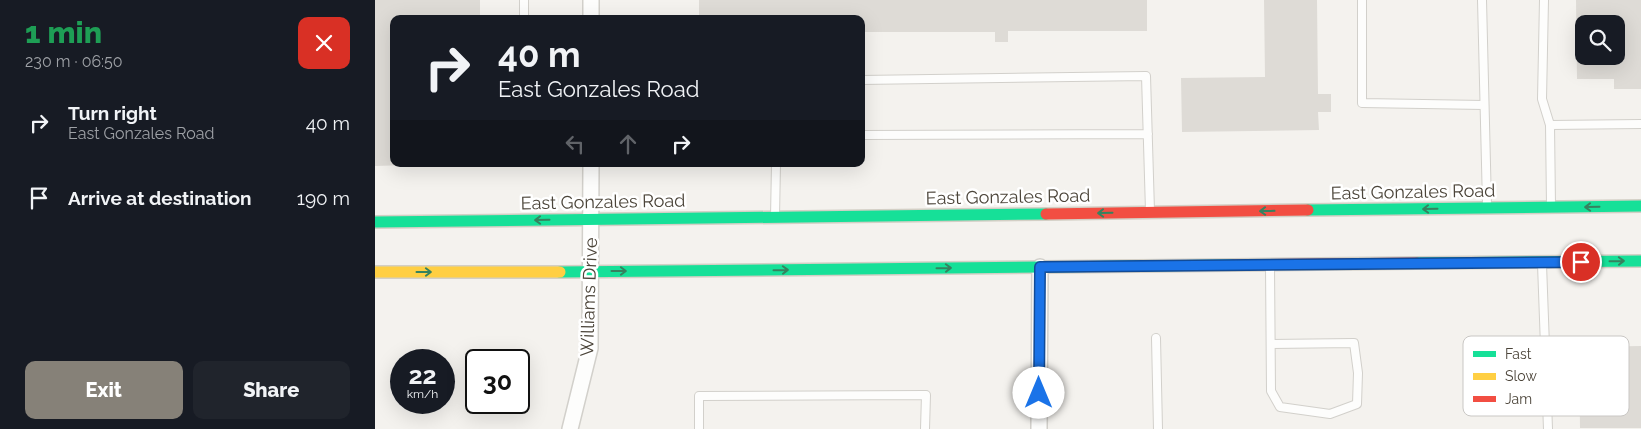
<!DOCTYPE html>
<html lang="en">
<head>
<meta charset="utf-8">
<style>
	body { margin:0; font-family:Raleway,sans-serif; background:#20242c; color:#f1f3f6; height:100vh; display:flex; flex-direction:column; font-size:19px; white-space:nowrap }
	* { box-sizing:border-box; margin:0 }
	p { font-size:16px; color:#9ea1a6 }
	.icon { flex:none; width:28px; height:28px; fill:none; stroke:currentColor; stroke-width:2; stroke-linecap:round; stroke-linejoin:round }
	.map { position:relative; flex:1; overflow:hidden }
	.details { display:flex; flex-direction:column; background:#171b24; width:375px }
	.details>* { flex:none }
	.hud { position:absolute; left:15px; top:15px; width:475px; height:152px; border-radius:10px; box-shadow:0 5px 20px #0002; background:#171b24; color:#f1f3f6; overflow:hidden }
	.controls { position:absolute; left:1200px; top:15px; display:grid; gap:10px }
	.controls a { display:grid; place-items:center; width:50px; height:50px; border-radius:10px; background:#171b24; box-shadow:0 5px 20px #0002; font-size:25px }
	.speed { position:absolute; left:15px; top:349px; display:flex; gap:10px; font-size:25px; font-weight:700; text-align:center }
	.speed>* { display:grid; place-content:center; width:65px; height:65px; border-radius:50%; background:#171b24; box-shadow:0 5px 20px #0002; line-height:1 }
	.speed small { font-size:12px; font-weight:400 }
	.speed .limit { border:2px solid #111; border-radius:8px; background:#fff; color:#111 }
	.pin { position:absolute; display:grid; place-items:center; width:42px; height:42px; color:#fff; margin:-21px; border:2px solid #fff; border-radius:50%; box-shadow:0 1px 5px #0007 }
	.me { position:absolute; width:55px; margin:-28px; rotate:0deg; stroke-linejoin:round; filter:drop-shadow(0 0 4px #0008) }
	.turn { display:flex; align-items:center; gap:18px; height:105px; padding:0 25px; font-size:22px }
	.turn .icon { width:65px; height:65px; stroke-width:2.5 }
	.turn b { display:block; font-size:35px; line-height:42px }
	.lanes { display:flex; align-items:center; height:48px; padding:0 25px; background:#0003; justify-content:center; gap:25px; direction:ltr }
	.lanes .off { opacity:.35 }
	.round { display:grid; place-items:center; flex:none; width:52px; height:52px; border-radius:10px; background:#20242c }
	.headline { display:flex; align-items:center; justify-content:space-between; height:85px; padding:0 25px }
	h1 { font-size:30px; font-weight:800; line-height:38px; color:#1e9e55 }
	.action { display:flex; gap:10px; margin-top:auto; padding:10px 25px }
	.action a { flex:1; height:58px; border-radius:10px; background:#868178; color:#fff; font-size:20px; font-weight:800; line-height:58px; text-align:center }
	.action a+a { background:#20242c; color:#f1f3f6 }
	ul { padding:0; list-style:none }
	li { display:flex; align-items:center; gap:15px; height:75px; padding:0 25px }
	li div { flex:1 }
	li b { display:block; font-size:19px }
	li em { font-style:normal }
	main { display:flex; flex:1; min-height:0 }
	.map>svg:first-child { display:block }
</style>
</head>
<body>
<main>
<section class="details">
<div class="headline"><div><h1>1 min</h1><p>230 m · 06:50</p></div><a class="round" style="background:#d93025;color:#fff"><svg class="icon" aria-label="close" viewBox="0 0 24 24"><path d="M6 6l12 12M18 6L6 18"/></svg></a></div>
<ul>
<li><svg class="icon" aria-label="right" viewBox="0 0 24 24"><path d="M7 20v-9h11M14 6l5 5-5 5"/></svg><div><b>Turn right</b><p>East Gonzales Road</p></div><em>40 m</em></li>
<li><svg class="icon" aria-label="arrive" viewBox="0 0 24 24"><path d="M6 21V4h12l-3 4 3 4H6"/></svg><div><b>Arrive at destination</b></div><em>190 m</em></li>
</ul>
<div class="action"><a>Exit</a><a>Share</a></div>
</section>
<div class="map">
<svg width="1266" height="429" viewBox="0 0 1266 429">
	<rect width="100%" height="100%" fill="#f4f2ee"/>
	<!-- building -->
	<path fill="#dedbd6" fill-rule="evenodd" d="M0 0H105V19H19V164H32V165L0 166Z
		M324 0H772V31H633V42H620V32H486V19H324Z
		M889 0H942L943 94H956V112H943L944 130 807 132 806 78 890 77Z
		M1201 0H1266V89H1239V79H1202ZM1209 24H1241V56H1209Z
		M1266 346V428H1205L1204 347Z"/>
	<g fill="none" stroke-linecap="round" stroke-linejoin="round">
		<!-- lane casing -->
		<g stroke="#d2d0cb" stroke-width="10">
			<path id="lane" d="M149 0V19
				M987 0V103L1109 105
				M1107 0 1112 205
				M1169 0 1167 99 1175 125 1266 124
				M486 80 771 76 775 211
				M1175 125 1176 206
				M486 135 773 134
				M400 217 401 164
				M1167 264 1173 429
				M895 267 896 391 905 407 955 414 982 404 983 373 979 343 896 344
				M781 338 783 429
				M324 429V396L551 395 550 429"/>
		</g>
		<!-- street casing -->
		<g stroke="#d2d0cb" stroke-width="18">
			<path id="street" d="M216 0V19
				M195 429 215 348 216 164
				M664 429 665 267"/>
		</g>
		<!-- fast casing -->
		<g stroke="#d3cfc5" stroke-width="14">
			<path id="fast" d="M933 210 1266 206
				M0 222 671 214
				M1042 263 1266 261
				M185 272 858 265"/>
		</g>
		<!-- slow casing -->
		<g stroke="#d3cfc5" stroke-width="14">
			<path id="slow" d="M0 272H185"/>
		</g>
		<!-- jam casing -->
		<g stroke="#d3cfc5" stroke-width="14">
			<path id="jam" d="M671 214 933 210
				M858 265 1042 263"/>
		</g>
		<!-- lane -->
		<use href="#lane" stroke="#fdfdfc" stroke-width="8"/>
		<!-- street -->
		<use href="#street" stroke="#fdfdfc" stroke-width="15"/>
		<!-- fast -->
		<use href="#fast" stroke="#16e098" stroke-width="11"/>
		<!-- slow -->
		<use href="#slow" stroke="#ffcf43" stroke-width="11"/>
		<!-- jam -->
		<use href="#jam" stroke="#f24e42" stroke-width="11"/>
	</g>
	<!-- one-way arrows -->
	<defs><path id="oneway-shaft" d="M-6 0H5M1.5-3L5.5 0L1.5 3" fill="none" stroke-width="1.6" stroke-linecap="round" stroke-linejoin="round" transform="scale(1.25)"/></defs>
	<g stroke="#36825f">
		<use href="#oneway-shaft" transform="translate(1217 207) rotate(179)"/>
		<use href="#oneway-shaft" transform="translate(1055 209) rotate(179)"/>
		<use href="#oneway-shaft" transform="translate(892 211) rotate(179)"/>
		<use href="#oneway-shaft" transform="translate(730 213) rotate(179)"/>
		<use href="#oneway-shaft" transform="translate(167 220) rotate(179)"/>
		<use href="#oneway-shaft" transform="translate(1242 261) rotate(-1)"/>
		<use href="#oneway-shaft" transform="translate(569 268) rotate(-1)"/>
		<use href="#oneway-shaft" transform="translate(406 270) rotate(-1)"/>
		<use href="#oneway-shaft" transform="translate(244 271)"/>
		<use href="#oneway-shaft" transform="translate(49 272)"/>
	</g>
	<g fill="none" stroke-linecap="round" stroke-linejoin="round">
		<!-- route casing -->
		<g stroke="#114b97" stroke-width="12">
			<path id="route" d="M664 393 665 267 1206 262"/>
		</g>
		<!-- route -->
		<use href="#route" stroke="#1a73e8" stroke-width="9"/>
	</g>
	<g text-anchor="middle" stroke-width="5" stroke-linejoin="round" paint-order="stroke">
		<!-- street labels -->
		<g font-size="18" fill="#4b4439" stroke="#fff">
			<text transform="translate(1038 192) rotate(-1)" y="6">East Gonzales Road</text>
			<text transform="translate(633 197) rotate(-1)" y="6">East Gonzales Road</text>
			<text transform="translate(228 202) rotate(-1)" y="6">East Gonzales Road</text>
			<text transform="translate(214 297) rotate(-88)" y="6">Williams Drive</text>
		</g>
	</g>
	<!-- legend -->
	<rect x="1088" y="336" width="166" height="80" rx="8" fill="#fff" stroke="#c9c7c4" stroke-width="1"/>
	<rect x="1098" y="351" width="23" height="6" fill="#16e098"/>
	<rect x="1098" y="373" width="23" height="7" fill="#ffcf43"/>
	<rect x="1098" y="396" width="23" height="6" fill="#f24e42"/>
	<g font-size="14" fill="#4b4439">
		<text x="1130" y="359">Fast</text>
		<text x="1130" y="381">Slow</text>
		<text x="1130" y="404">Jam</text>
	</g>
</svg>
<div class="controls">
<a><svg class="icon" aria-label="search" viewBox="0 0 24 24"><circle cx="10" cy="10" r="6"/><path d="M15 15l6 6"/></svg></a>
</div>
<div class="speed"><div>22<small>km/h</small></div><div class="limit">30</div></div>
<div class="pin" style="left:1206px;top:262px;background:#d93025"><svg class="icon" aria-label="arrive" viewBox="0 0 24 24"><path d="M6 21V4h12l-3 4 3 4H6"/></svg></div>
<svg class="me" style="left:664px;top:393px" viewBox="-20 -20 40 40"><circle r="19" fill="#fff"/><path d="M0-13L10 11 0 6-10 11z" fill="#1a73e8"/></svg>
<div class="hud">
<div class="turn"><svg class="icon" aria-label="right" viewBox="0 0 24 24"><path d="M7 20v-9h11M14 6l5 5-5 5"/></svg><div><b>40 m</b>East Gonzales Road</div></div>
<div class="lanes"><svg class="icon off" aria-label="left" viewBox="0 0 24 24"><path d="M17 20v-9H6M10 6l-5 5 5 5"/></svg><svg class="icon off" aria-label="ahead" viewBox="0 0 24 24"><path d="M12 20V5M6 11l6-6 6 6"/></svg><svg class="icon" aria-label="right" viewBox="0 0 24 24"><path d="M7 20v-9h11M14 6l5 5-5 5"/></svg></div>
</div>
</div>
</main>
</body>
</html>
